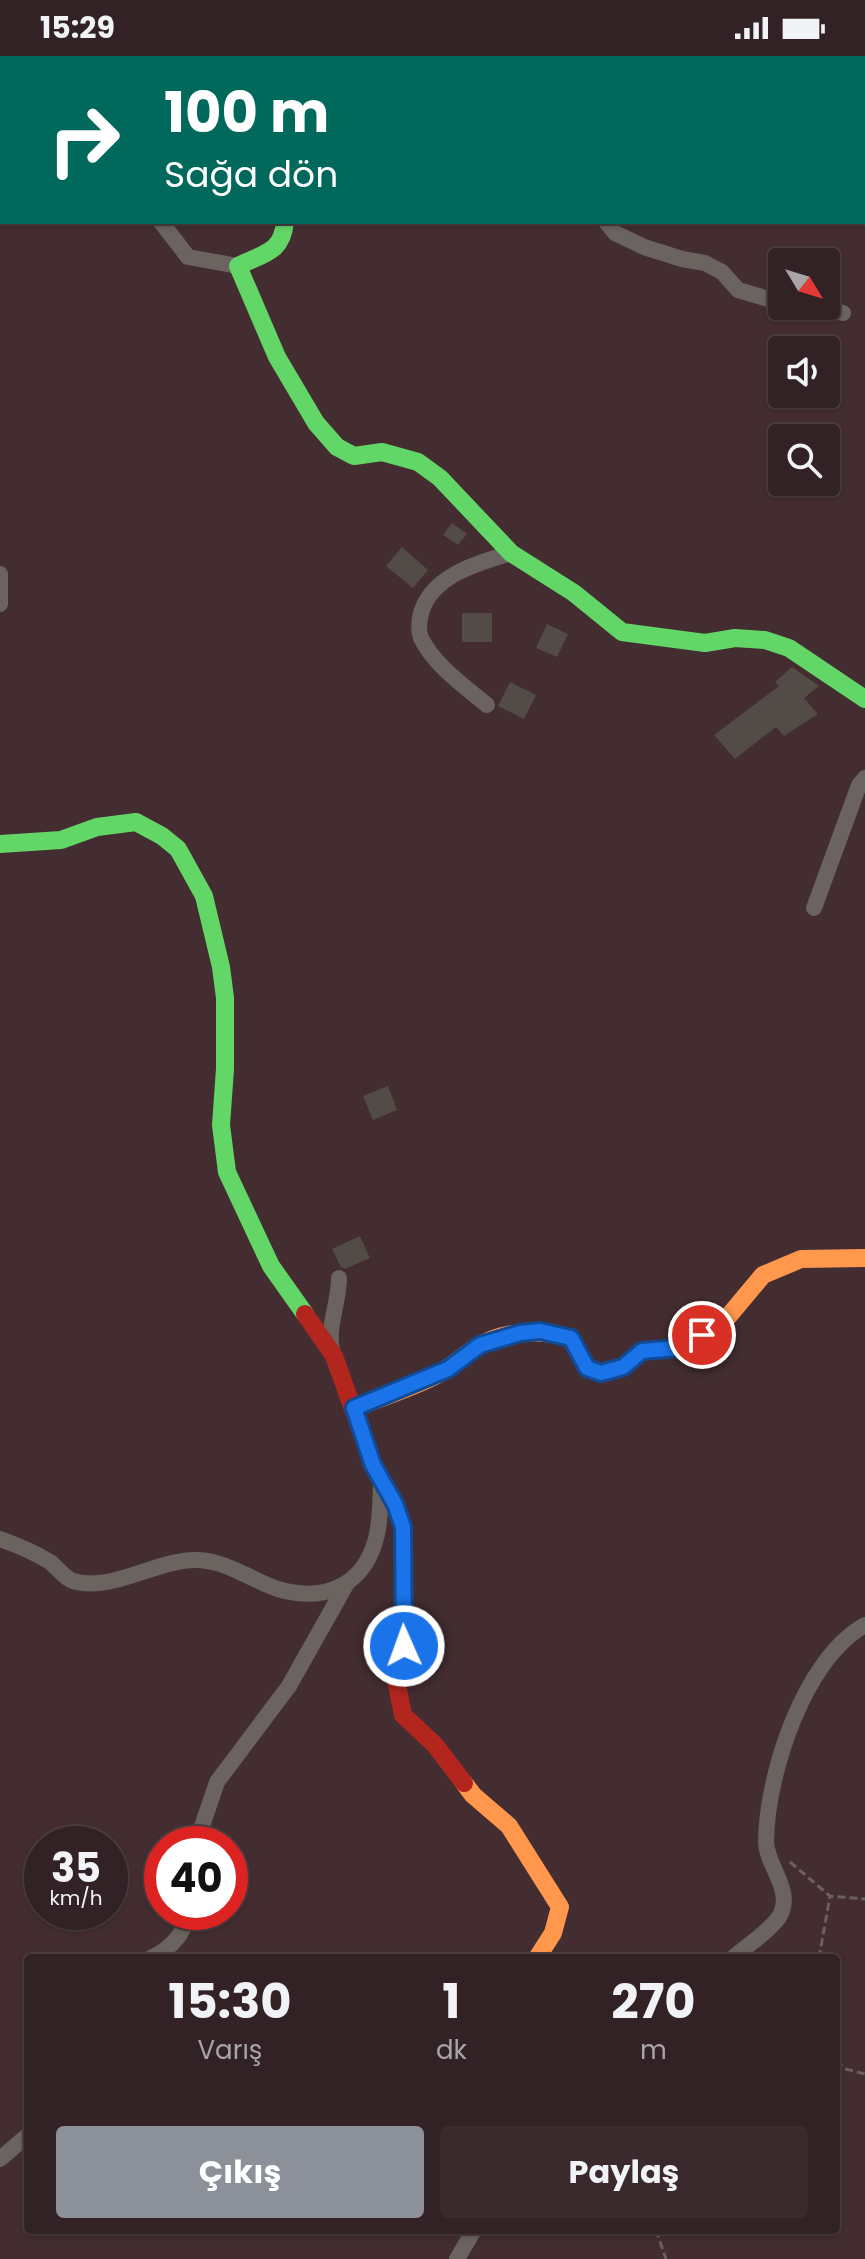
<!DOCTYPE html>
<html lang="tr">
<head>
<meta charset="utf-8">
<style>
	body { margin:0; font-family:Poppins,sans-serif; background:#3a2a2d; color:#f1f3f6; height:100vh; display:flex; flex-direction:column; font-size:30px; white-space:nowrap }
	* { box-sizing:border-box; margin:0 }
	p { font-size:26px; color:#a8a4a7 }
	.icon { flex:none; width:44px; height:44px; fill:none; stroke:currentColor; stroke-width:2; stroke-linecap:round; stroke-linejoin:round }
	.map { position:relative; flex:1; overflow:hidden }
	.sheet { position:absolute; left:24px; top:1898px; width:816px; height:280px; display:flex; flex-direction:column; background:#322225; border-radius:8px; box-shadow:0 2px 6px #0004,0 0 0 2px #4d3f42 }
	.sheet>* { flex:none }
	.top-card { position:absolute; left:0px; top:0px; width:866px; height:168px; box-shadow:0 2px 6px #0004,0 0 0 2px #4d3f42; background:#00695c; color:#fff; overflow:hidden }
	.needle { width:52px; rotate:128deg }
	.tools { position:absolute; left:768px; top:192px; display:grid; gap:16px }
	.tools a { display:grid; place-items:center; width:72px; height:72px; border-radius:8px; background:#322225; box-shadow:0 2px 6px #0004,0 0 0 2px #4d3f42; font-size:40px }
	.speed { position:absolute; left:24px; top:1770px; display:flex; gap:16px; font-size:40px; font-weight:700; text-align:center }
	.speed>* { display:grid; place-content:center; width:104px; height:104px; border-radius:50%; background:#322225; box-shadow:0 2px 6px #0004,0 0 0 2px #4d3f42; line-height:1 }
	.speed small { font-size:20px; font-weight:400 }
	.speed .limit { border:12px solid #d22; background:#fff; color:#111 }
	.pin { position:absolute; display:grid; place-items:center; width:68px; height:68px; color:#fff; margin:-34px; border:4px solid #fff; border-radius:50%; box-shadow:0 2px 8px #0007 }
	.me { position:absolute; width:88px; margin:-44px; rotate:358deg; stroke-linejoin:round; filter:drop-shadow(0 0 6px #0008) }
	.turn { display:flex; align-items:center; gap:28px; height:168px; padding:0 32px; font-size:36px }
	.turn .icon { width:104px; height:104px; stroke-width:2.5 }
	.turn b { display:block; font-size:56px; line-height:68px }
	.eta { display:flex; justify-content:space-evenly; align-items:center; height:136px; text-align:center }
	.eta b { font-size:48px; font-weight:700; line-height:56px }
	.cta { display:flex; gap:16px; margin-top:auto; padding:16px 32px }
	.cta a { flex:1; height:92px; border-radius:8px; background:#8c9099; color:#fff; font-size:32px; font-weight:700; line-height:92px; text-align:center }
	.cta a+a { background:#3a2a2d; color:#f1f3f6 }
	.status { display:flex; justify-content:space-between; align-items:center; height:56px; padding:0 40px; background:#322225; direction:ltr }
	.status svg { height:22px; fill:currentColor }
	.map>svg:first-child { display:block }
</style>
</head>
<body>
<div class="status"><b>15:29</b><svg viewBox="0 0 49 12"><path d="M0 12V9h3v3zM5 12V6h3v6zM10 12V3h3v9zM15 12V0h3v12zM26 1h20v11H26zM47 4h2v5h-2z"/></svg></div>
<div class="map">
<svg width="865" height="2203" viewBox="0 0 865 2203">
	<rect width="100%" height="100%" fill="#432d31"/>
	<!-- building -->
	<path fill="#524b46" d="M452 467 467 478 458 489 443 479Z
		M402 491 428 514 413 532 386 510Z
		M462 557H492V586H462Z
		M547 568 568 578 557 601 536 592Z
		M792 611 819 630 804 642 818 658 784 680 776 671 735 703 714 679 779 630 775 626Z
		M510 626 536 639 524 663 498 650Z
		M388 1030 397 1054 373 1064 363 1040Z
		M360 1180 370 1202 345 1213 341 1211 332 1193Z"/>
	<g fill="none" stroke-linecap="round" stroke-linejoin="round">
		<!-- path -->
		<path stroke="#6a605f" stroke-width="3" stroke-dasharray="8 4" stroke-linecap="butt" d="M790 1806 830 1840 865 1843
			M819 1902 830 1840
			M836 2005 846 2013 865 2018
			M656 2174 666 2203"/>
		<!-- street -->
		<path stroke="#6a635f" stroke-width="16" d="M402 0 408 2
			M562 0 563 2
			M255 2V0
			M0 28 2 31
			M161 166 188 201 238 210
			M606 166 615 177 644 191 682 203 705 207 722 216 738 234 782 247
			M814 250 843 257
			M0 518V548
			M487 649C464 630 434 609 421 582 418 574 419 565 421 557 432 519 478 507 511 497
			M814 852 859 729 865 722
			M332 1294C327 1270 339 1247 339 1222
			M0 1483C17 1489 34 1496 50 1506 58 1512 64 1522 73 1525 112 1537 159 1502 199 1504 229 1506 251 1524 278 1533 322 1546 361 1532 375 1486 381 1467 380 1445 381 1426
			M196 1788 217 1726 289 1630 347 1527
			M151 1902C172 1892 185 1878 188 1856
			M733 1902C745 1891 771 1874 779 1861 795 1835 766 1810 766 1785 767 1718 804 1603 865 1569
			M0 2103 28 2079
			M457 2203 474 2174"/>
		<!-- fast -->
		<path stroke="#63d668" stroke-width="18" d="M285 166C282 197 264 197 238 210L277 301 316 367 337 391 354 400 382 396 418 406 440 422 511 497 574 537 622 576 705 587 735 582 765 584 789 592 865 643
			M0 788 61 784 97 771 136 766 162 780 178 793 204 840 221 911 225 942V1013L221 1069 227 1116 271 1210 305 1258"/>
		<!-- slow -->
		<path stroke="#ff974d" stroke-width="18" d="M354 1352C381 1342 409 1333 435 1320 450 1312 461 1301 475 1292 504 1274 539 1273 571 1282L587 1312 601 1317 623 1311 642 1295 679 1292 722 1268 763 1219 801 1203 865 1202
			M464 1727 473 1739 509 1770 560 1851 553 1877 537 1902"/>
		<!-- jam -->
		<path stroke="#b3261e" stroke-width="18" d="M305 1258 334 1300 373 1409 395 1448 403 1471 404 1590 396 1624 403 1659 435 1689 464 1727"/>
	</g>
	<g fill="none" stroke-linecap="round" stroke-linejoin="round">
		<!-- route casing -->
		<g stroke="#114b97" stroke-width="20">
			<path id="route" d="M404 1590 403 1471 395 1448 373 1409 354 1352 448 1313 480 1289 520 1277 540 1275 571 1282 587 1312 601 1317 623 1311 642 1295 679 1292 702 1279"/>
		</g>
		<!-- route -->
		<use href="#route" stroke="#1a73e8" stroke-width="14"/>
	</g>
</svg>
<div class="tools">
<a><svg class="needle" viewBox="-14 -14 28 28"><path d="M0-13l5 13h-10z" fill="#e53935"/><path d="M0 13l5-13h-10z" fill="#a8a4a7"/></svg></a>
<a><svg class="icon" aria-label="sound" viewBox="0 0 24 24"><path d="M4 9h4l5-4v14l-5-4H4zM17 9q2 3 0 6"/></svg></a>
<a><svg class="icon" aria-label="search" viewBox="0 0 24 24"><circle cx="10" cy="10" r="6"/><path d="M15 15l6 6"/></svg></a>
</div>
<div class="speed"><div>35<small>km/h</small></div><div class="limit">40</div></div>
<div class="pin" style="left:702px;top:1279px;background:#d93025"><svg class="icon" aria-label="arrive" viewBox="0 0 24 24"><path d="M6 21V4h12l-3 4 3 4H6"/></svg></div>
<svg class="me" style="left:404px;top:1590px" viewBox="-20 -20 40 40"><circle r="17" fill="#1a73e8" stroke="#fff" stroke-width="3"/><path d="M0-11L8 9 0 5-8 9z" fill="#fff"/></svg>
<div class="top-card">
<div class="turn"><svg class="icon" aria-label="right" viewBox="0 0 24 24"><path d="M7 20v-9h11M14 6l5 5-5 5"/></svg><div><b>100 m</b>Sağa dön</div></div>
</div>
<section class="sheet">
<div class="eta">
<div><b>15:30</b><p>Varış</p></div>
<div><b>1</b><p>dk</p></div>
<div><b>270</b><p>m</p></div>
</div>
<div class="cta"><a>Çıkış</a><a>Paylaş</a></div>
</section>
</div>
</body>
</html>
